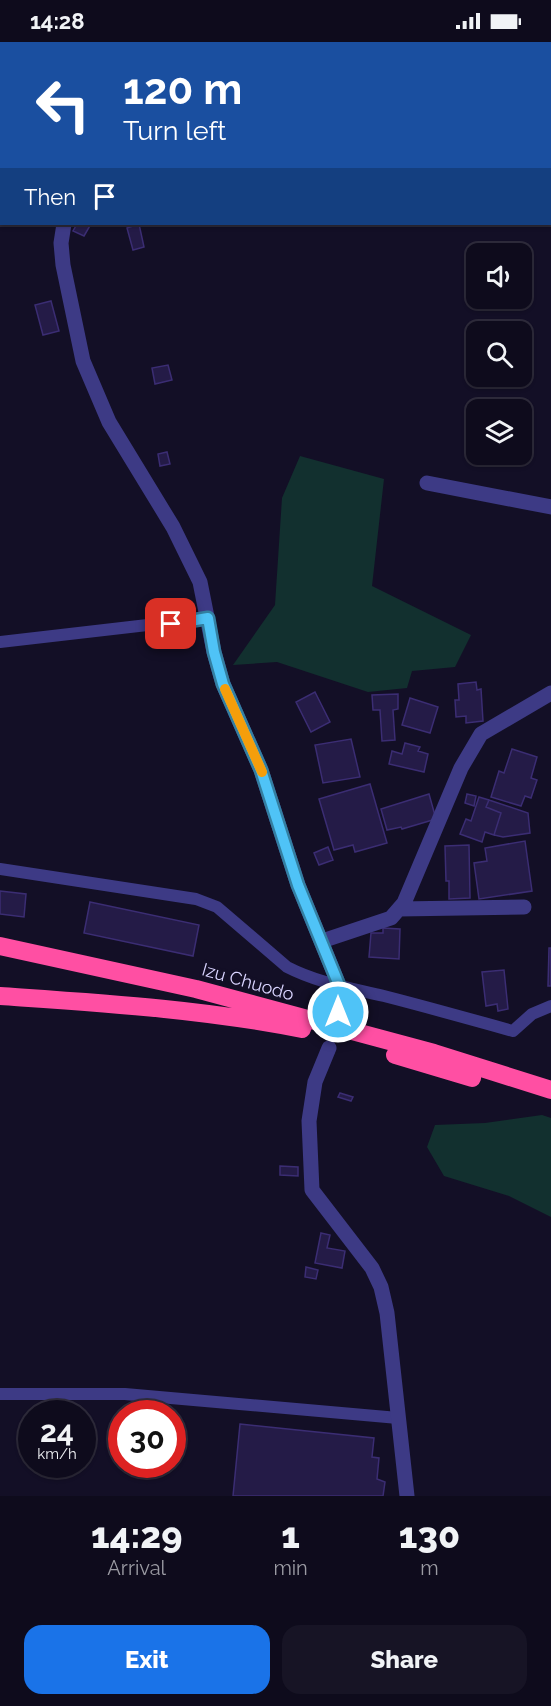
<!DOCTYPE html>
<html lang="en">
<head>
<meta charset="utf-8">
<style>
	body { margin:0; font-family:Raleway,sans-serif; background:#171425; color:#f1f3f6; height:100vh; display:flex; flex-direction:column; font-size:22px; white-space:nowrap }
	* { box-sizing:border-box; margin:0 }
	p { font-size:20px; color:#9b9ba3 }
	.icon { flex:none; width:33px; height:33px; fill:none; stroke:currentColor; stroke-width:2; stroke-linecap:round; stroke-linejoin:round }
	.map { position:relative; height:1454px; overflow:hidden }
	.sheet { display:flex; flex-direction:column; background:#0e0b1c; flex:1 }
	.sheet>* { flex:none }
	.hud { position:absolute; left:0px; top:0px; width:552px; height:183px; box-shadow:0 2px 4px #0004,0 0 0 2px #2e2b3b; background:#1a4fa0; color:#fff; overflow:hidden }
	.buttons { position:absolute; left:466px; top:201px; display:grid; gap:12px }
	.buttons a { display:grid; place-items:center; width:66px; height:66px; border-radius:12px; background:#0e0b1c; box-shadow:0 2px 4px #0004,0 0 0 2px #2e2b3b; font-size:30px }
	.speed { position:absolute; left:18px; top:1358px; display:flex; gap:12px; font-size:30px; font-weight:700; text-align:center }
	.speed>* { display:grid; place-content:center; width:78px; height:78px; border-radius:50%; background:#0e0b1c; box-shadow:0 2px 4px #0004,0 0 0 2px #2e2b3b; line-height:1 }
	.speed small { font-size:15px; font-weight:400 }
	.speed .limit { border:9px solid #d22; background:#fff; color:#111 }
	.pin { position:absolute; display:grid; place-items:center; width:51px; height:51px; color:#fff; margin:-26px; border-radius:12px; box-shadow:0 3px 9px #0006 }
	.me { position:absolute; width:66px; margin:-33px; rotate:0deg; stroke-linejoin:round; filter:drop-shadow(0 0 4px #0008) }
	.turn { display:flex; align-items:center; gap:21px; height:126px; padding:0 24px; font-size:27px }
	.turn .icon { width:78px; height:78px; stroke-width:2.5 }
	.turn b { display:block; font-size:42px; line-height:51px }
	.then { display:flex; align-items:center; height:57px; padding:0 24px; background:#0003; gap:12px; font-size:22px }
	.eta { display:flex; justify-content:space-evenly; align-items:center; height:102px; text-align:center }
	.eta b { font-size:36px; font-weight:800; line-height:42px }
	.primary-button { display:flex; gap:12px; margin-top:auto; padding:12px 24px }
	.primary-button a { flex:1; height:69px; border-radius:18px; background:#1a73e8; color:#fff; font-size:24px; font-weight:800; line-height:69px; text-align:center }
	.primary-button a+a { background:#171425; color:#f1f3f6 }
	.status { display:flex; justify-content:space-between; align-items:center; height:42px; padding:0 30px; background:#0e0b1c; direction:ltr }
	.status svg { height:16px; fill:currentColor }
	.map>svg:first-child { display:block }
</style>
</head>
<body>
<div class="status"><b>14:28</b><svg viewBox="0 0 49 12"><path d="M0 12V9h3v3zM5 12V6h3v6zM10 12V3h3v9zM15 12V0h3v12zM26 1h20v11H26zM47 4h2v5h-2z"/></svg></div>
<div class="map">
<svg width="551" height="1454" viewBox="0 0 551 1454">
	<rect width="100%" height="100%" fill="#130f26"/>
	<!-- green -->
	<path fill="#12302f" d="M300 414 384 437 372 544 471 593 455 625 412 629 407 646 368 650 277 620 233 623 275 563 282 456Z
		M542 1073 551 1076V1175L509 1154 444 1134 427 1105 435 1083 485 1081Z"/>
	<!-- building -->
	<path fill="#241b47" stroke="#3b2d73" stroke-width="1.5" d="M77 182H91L84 194 73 189Z
		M139 182 144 205 133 208 127 186Z
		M51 259 59 289 43 293 35 263Z
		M168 323 172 338 155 342 152 326Z
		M167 410 170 422 160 424 158 412Z
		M476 640 477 648 481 647 483 679 466 681V674L456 675 455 658H459L458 642Z
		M315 650 330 680 311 690 296 660Z
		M398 652V667L393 668 395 698 382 699 380 668H373L372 653Z
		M410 656 438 665 430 691 402 683Z
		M351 697 360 735 323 741 315 703Z
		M405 701 420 705 418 709 428 712 424 730 389 722 392 709 402 712Z
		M512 707 537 715 531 736 537 738 531 756 525 754 521 764 491 755 499 729 504 731Z
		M370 742 387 801 355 810 353 803 334 808 319 757Z
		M429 752 436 777 402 787 401 785 387 788 381 767Z
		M467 752 476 754 474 764 465 761Z
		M479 755 489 758 486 765 501 771 494 793 485 790 482 800 460 792 466 777 471 779Z
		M489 758 528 771 530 791 503 795 494 793 501 771 486 765Z
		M525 799 532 849 479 857 474 821 487 819 485 806Z
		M469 803 470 856 449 857V839H446L445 804Z
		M328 805 333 818 319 823 314 811Z
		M0 849 26 852 24 875 0 872Z
		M90 860 199 883 193 914 84 891Z
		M383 886 400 887 399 917 369 915 371 891H383Z
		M549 906H551V944H548Z
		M504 928 508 967 498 969 497 962 486 964 482 930Z
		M340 1051 353 1055 351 1059 338 1055Z
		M280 1124 298 1125V1134L280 1133Z
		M321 1191 330 1193 327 1206 345 1209 342 1226 315 1221Z
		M306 1225 318 1228 316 1237 305 1235Z
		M240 1382 374 1396 372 1415 379 1416 377 1437 385 1440 383 1454H233Z"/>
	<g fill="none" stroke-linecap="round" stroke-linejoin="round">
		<!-- lane -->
		<path stroke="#3d3a85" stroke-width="12" d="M0 600 208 576
			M0 827 196 857 217 865 287 925C318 941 351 946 384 954 427 965 470 977 513 989L532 972 551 964
			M0 1352H125L398 1376"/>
		<!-- street -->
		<path stroke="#3d3a85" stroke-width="15" d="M101 0 102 2
			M64 182 61 201 63 223 83 319 109 380 173 485 200 540 214 610 223 642 261 728 298 843 341 948 338 970
			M427 441 551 465
			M399 867 524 865
			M322 899 391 876 404 861 461 726 481 692 551 651
			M329 1006 315 1040 309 1079 312 1148 372 1226 381 1245 387 1271 407 1454"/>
		<!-- highway -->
		<path stroke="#ff4fa3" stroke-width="18" d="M0 904 196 947 434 1011 551 1048
			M0 954C101 961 203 967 302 987
			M395 1013 472 1036"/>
	</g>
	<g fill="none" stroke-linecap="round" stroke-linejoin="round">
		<!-- route casing -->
		<g stroke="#337fa1" stroke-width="15">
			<path id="route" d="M171 582 208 576 214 610 223 642 261 728 298 843 341 948 338 970"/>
		</g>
		<!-- route -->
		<use href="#route" stroke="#4fc3f7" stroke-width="10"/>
		<!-- slow -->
		<path stroke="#f59e0b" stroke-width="10" d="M225 647 262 730"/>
	</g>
	<g text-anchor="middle" stroke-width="6" stroke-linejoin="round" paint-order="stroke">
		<!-- street labels -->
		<g font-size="18" fill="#d9d4ff" stroke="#130f26">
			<text transform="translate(248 940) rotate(16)" y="6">Izu Chuodo</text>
		</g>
	</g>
</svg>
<div class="buttons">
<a><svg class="icon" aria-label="sound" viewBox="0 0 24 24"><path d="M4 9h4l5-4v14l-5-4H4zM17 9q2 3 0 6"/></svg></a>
<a><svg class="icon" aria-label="search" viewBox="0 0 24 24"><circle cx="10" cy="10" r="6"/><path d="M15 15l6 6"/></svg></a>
<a><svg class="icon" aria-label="layers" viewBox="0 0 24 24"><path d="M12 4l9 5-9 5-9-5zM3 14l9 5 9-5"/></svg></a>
</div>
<div class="speed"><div>24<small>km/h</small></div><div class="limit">30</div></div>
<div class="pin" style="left:171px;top:582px;background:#d93025"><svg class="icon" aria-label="arrive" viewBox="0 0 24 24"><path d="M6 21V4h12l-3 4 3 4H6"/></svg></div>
<svg class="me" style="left:338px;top:970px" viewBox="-20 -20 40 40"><circle r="17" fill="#4fc3f7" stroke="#fff" stroke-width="3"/><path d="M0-11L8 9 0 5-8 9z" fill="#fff"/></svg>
<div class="hud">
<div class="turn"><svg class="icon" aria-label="left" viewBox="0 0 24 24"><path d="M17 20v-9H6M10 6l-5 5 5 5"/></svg><div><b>120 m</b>Turn left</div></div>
<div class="then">Then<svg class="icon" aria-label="arrive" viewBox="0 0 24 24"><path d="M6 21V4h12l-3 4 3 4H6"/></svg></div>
</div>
</div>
<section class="sheet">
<div class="eta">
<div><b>14:29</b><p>Arrival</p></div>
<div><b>1</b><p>min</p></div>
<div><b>130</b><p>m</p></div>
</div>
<div class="primary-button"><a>Exit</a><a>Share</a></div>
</section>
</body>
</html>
